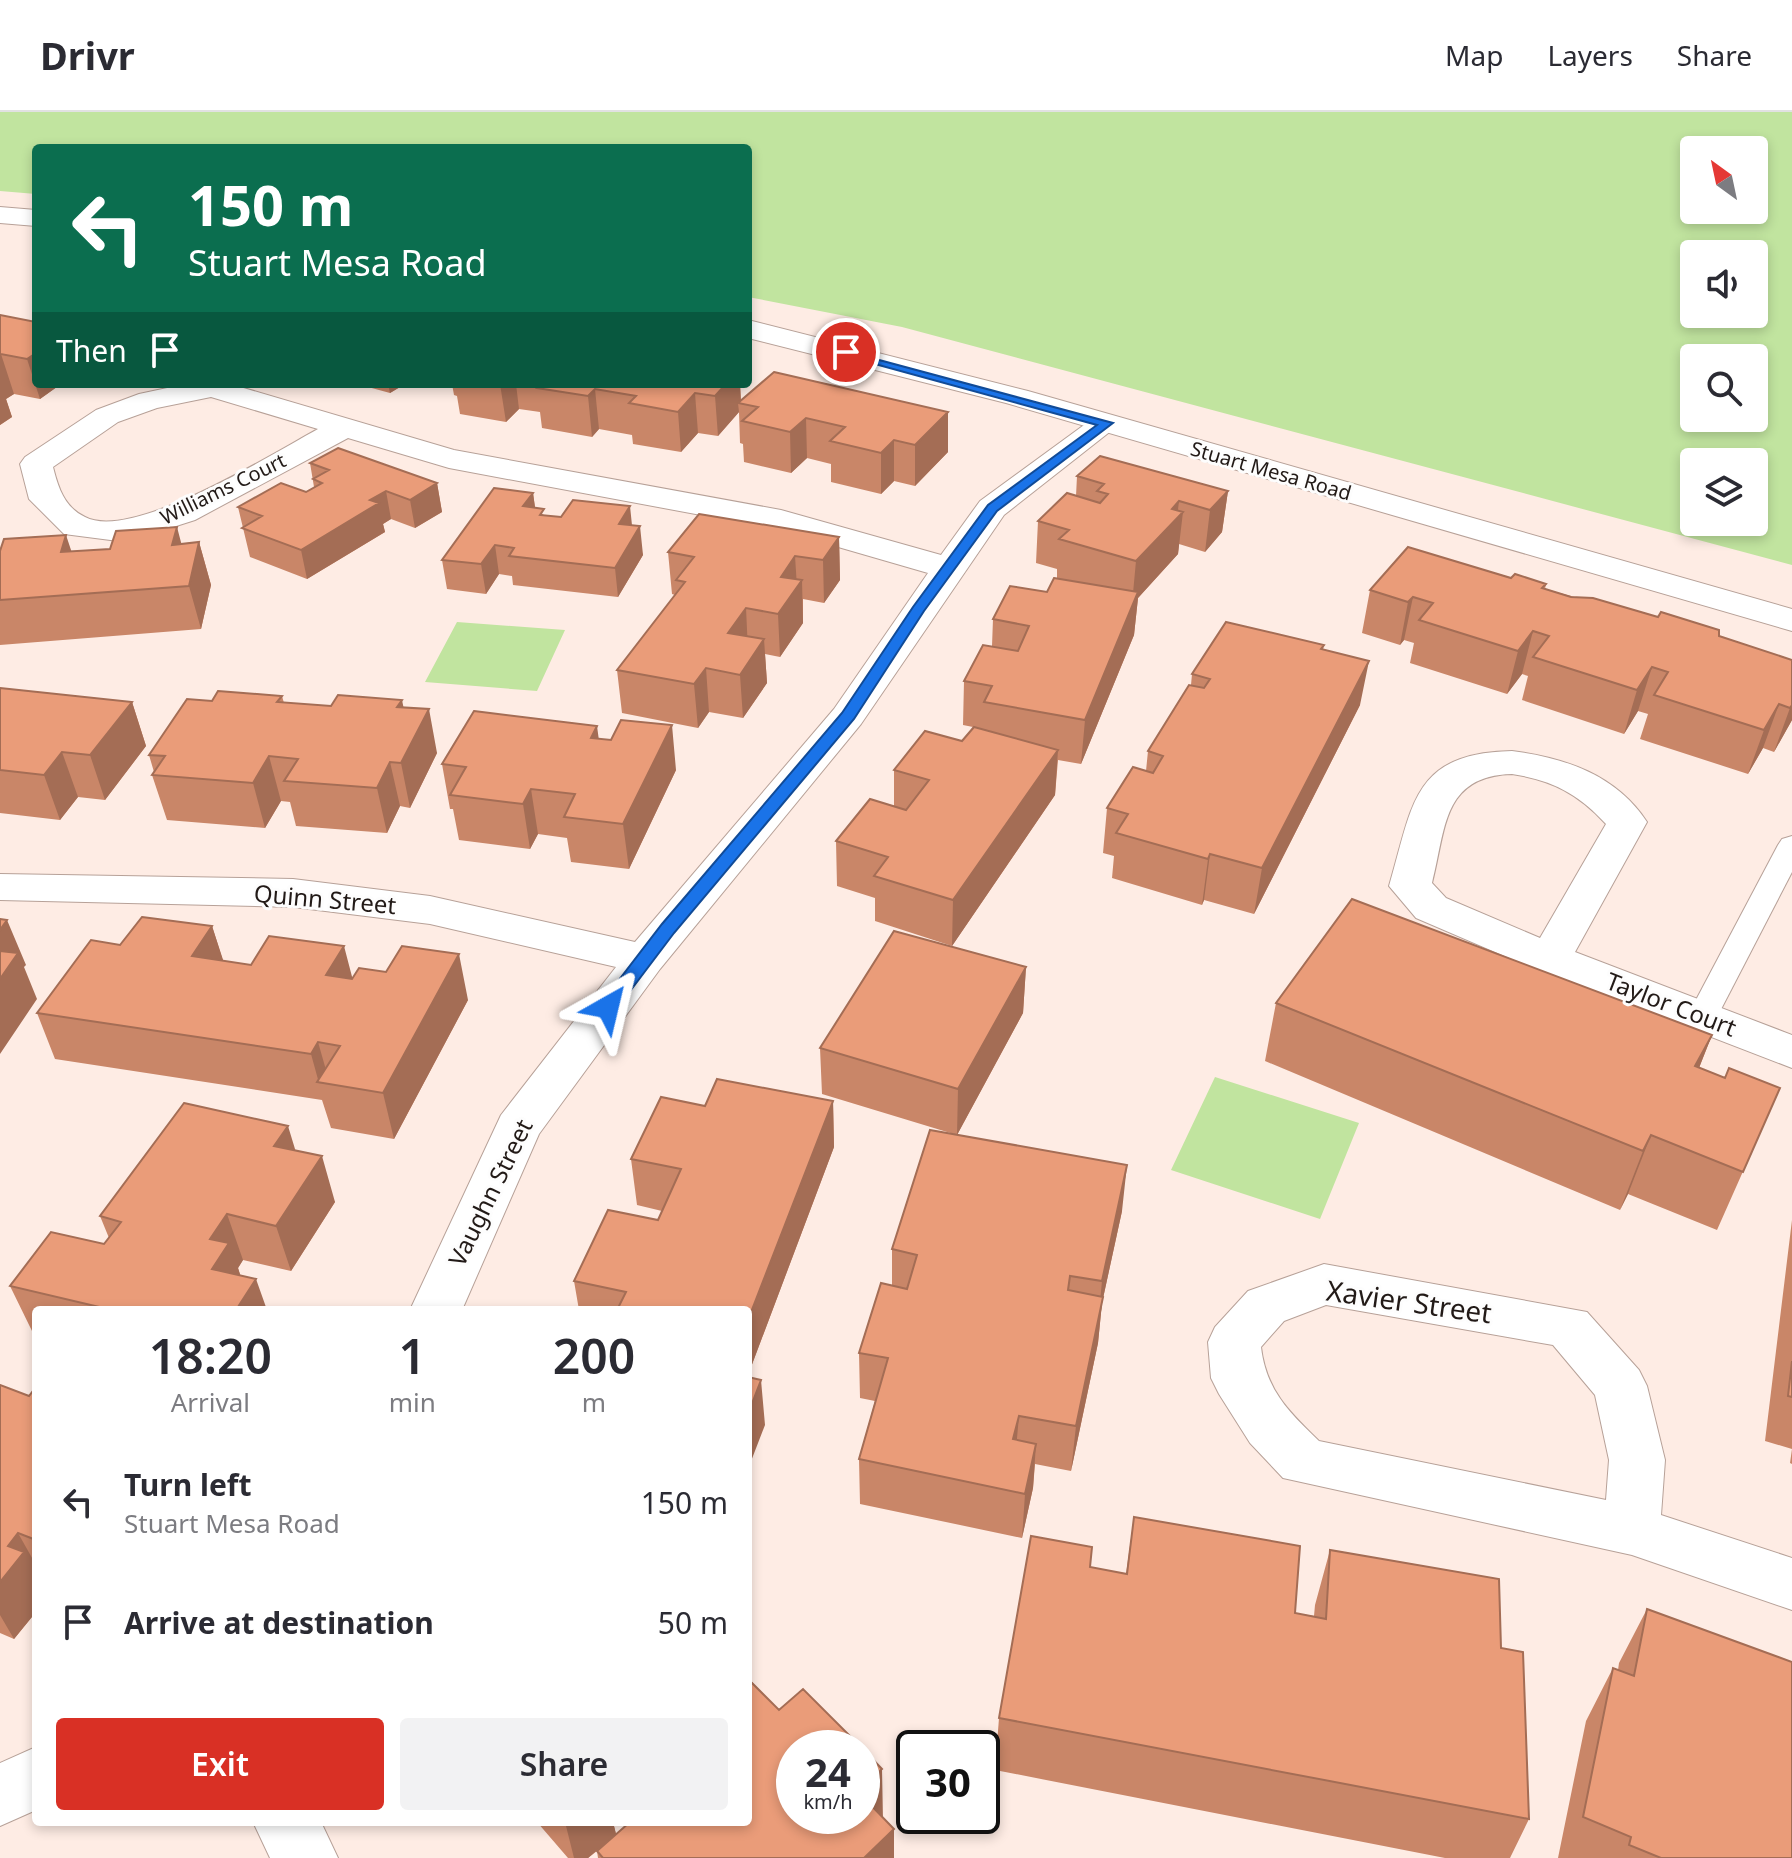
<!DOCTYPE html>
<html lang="en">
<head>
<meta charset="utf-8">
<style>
	body { margin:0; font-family:"Noto Sans",sans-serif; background:#f2f2f3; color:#2b2b33; height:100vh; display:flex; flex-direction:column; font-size:30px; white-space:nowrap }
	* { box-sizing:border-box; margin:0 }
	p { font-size:26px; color:#7c7c81 }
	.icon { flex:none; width:44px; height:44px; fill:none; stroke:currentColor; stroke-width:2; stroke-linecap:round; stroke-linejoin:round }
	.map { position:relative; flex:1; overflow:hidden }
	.drawer { position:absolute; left:32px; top:1194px; width:720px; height:520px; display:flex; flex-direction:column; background:#fff; border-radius:8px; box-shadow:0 4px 12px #0003 }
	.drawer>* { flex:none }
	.banner { position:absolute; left:32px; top:32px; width:720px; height:244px; border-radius:8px; box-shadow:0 4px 12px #0003; background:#0b6e4f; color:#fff; overflow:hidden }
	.needle { width:52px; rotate:327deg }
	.fabs { position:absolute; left:1680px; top:24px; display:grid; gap:16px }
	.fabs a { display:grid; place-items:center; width:88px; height:88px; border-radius:8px; background:#fff; box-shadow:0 4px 12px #0003; font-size:40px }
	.speed { position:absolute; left:776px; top:1618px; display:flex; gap:16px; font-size:40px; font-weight:700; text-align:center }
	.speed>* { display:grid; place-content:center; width:104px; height:104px; border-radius:50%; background:#fff; box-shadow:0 4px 12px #0003; line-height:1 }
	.speed small { font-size:20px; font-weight:400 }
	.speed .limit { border:4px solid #111; border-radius:12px; background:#fff; color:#111 }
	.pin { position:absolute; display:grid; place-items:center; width:68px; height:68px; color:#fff; margin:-34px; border:4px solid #fff; border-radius:50%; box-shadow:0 2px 8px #0007 }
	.me { position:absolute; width:88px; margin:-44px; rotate:37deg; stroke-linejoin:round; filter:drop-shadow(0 0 6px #0008) }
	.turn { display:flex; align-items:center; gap:28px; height:168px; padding:0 24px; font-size:36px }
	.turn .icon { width:104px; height:104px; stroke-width:2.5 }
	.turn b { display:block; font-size:56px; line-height:68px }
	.then { display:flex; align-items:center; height:76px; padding:0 24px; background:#0003; gap:16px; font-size:30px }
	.eta { display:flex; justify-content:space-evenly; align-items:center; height:136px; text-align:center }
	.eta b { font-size:48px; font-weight:600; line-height:56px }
	.action { display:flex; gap:16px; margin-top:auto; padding:16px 24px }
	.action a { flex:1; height:92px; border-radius:8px; background:#d93025; color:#fff; font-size:32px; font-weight:600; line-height:92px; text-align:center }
	.action a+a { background:#f2f2f3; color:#2b2b33 }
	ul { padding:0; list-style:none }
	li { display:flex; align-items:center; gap:24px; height:120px; padding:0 24px }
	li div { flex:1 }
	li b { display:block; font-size:30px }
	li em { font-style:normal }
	header { display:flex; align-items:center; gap:48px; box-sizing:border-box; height:112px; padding:0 40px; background:#fff; border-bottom:2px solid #e1e1e2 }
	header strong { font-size:38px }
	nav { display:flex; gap:44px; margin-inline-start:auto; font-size:28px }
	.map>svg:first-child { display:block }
</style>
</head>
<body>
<header>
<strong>Drivr</strong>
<nav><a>Map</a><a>Layers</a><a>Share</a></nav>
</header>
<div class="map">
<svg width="1792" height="1746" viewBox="0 0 1792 1746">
	<rect width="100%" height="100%" fill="#feece4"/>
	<!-- green -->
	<path fill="#c1e49f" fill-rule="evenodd" d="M0 0H1792V453L902 215 748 185V36H36V82L0 79ZM1694 38H1754V98H1694ZM1694 142H1754V202H1694ZM1694 246H1754V306H1694ZM1694 350H1754V410H1694Z
		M457 510 565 518 537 579 425 570Z
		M1215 965 1359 1011 1320 1107 1171 1058Z"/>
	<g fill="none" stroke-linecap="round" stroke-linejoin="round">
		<!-- service casing -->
		<g stroke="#b7a198" stroke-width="2">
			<path id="service" d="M1792 724V760L1717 905 1713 912 1702 916 1691 912 1687 905 1778 733 1782 727Z"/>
		</g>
		<!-- minor casing -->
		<g stroke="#b7a198" stroke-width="2">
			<path id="minor" d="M186 272H230L454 338 781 398 941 443 980 389 1095 305H1117L1121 311 1004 403 861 612 660 857 539 1022 462 1198H410L501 1003 616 855 430 812 293 795 0 788V762L293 767 430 784 635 830 834 597 928 461 776 417 449 356 348 326 195 408 126 430 64 422 29 387 20 352 25 345 96 298 139 282ZM211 285 318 317C272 342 132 430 85 405 64 395 58 375 53 355L118 310 157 296Z
				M1512 639C1566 646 1616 663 1647 710L1575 840 1792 923V956L1535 857 1416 806 1389 774C1413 694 1411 641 1512 639ZM1512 662C1552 668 1579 682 1606 712L1540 826 1446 786 1432 771C1446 717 1442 664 1512 662Z
				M1324 1152 1587 1200 1639 1258 1647 1274 1665 1348 1661 1403 1792 1446V1498L1632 1443 1283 1366 1250 1331 1219 1282 1211 1266 1208 1230 1215 1215 1248 1179ZM1326 1193 1553 1233 1595 1283 1609 1348 1606 1388 1319 1329C1289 1300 1266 1278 1261 1235L1284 1209Z
				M36 1635V1698L0 1714V1651Z
				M253 1710H321L338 1746H270Z"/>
		</g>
		<!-- secondary casing -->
		<g stroke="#b7a198" stroke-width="2">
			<path id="secondary" d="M0 95 36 98V114L0 111Z
				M748 208 1028 279 1792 497V519L1006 291 748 226Z"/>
		</g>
		<!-- service -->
		<use href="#service" fill="#fff" fill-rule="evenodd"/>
		<!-- minor -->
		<use href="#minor" fill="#fff" fill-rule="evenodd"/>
		<!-- secondary -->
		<use href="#secondary" fill="#fff" fill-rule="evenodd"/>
	</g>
	<!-- wall -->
	<path fill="#c98668" d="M0 203 36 210V272H61L40 287 14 282 6 287 12 305 0 313Z
		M357 272H405L390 281Z
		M452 272H740L741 289 948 340 915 374 894 369 881 382 831 370V352L807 346 791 361 744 350 743 332 740 331 739 300 718 324 698 321 681 340 633 332 632 323 599 317 592 325 542 316 540 300 519 297 506 310 460 302 457 284 454 283Z
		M310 351 437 371 442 400 415 416 391 407 383 412 385 420 307 467 250 445 238 395 306 380 314 375Z
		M1077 364 1228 379 1222 420 1205 440 1179 432 1178 442 1138 486 1134 523 1081 652 1058 648 1055 683 952 834 875 809V786L837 774 836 729 894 694V658L962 629 973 615 963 613 964 569 992 534 993 507 1047 480 1057 467V457L1036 451 1038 409 1076 384Z
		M533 381 535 396 545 404 632 413 643 443 618 485 513 473 512 464 499 462 486 482 447 477 442 448Z
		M839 425 840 468 824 491 803 487V511L780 545 765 542 767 571 743 606 709 600 698 616 622 601 617 558 675 483 672 482 668 440Z
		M199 430 211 473 201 517 0 533V439L72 440Z
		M1511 466 1546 472 1545 477 1719 524 1792 548V608L1774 640 1763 636 1748 662 1640 627 1648 602 1638 599 1624 622 1522 588 1528 564 1522 562 1507 582 1410 551 1414 531 1404 528 1400 533 1362 521 1370 478Z
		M1324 533 1323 538 1360 593 1254 802 1204 788 1202 793 1112 766 1114 744 1103 741 1107 696 1146 659 1148 639 1191 573 1192 562Z
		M0 576 132 590 146 634 105 688 78 685 60 708 0 701Z
		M282 584 284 591 331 594 403 595 437 641 410 696 400 694 387 721 296 714 290 690 281 689 265 716 167 708 152 663 154 660 149 643 212 589Z
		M599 627 676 658 629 757 571 750 567 726 538 722 530 737 459 728 453 697H450L442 652Z
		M212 814 223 849 352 867 468 888 394 1027 331 1016 322 988 55 947 37 901 120 833Z
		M1026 855 1023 901 957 1023 1122 1099 1102 1191 1098 1231 1071 1359 1035 1352 1033 1376 1022 1426 860 1392 859 1347 875 1289 860 1286 859 1241 892 1174V1137L957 1023 822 982 820 936Z
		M1276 891 1712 923 1699 956 1725 966 1780 976 1717 1118 1628 1082 1620 1098 1265 949Z
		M833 989 834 1035 748 1263V1198H579L574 1169 658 1108 662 1099 637 1093 631 1047 705 994Z
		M296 1038 335 1090 291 1159 243 1148 238 1156 240 1163 267 1198H36V1220L32 1219 10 1174 104 1132 109 1126 100 1104Z
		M1792 1108V1352L1790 1351 1792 1337 1765 1329Z
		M0 1273 29 1284 36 1275V1500L14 1527 0 1521Z
		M1134 1405 1295 1501 1314 1504 1315 1493 1330 1438 1501 1536 1529 1707 1510 1746H1445L995 1658 999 1606 1090 1455 1126 1462Z
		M1647 1497 1792 1746H1558L1586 1609 1613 1556 1618 1558 1619 1551Z
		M748 1532 752 1570 894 1717V1746H598L597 1739 588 1746H568L537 1710H613L616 1722 630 1710H748Z"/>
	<!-- shaded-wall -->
	<path fill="#a46d55" d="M36 241V272H61L40 287 27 247Z
		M1 242 14 282 6 287 12 305 0 313V243Z
		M388 272H405L390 281Z
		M500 272H516L519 297 506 310Z
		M726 272H740L741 292 738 291 739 300 718 324 715 284Z
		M595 277 599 317 592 325 588 284Z
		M695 281 698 321 681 340 678 300Z
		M948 300V340L915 374V333Z
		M806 306 807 346 791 361 790 320Z
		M894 328V369L881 382V341Z
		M437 371 442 400 415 416 410 388Z
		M386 379 391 407 383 412 385 420 307 467 301 438 370 388Z
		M1228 379 1222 420 1205 440 1210 398Z
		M533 381 537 409 523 394Z
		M1179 389 1177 406 1183 400 1178 442 1138 486 1134 523 1081 652 1085 608 1132 492 1136 449 1172 397Z
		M630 394 633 423 619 412Z
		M640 414 643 443 618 485 615 456Z
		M177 415 188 457 172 433Z
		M66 423 80 465 61 440Z
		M839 425 840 468 824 491 823 448Z
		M199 430 211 473 201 517 189 474Z
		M495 433 499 462 486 482 481 452Z
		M795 444 797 475 802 468 803 511 780 545 778 502 781 465Z
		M1413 485 1404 528 1400 533 1408 490Z
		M746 496 748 539 728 521Z
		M1533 519 1522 562 1507 582 1518 539Z
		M764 527 767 571 743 606 740 563Z
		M1369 549 1360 593 1254 802 1262 756Z
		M1652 555 1638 599 1624 622 1637 578Z
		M706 556 709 600 698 616 694 572Z
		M402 588 411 632 429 597 437 641 410 696 401 651 397 595Z
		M132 590 146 634 105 688 90 643Z
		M1779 592 1763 636 1748 662 1764 618Z
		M1792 593V608L1774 640 1790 596Z
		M672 613 676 658 629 757 623 712Z
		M597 614 603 658 591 626Z
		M1058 638 1055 683 952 834 953 788Z
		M62 640 78 685 60 708 44 663Z
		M269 644 281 689 265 716 253 671Z
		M390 650 400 694 387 721 377 676Z
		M531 677 538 722 530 737 523 692Z
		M1210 742 1204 788 1202 793 1208 747Z
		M7 808 26 853 24 855 37 887 0 942V818Z
		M212 814 227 860 192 844Z
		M344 834 356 880 326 863Z
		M459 842 468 888 394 1027 383 981Z
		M1026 855 1023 901 957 1023 958 977Z
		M1712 923 1689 981 1695 954Z
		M318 930 330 972 319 971 311 942Z
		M833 989 834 1035 748 1263V1208Z
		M288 1014 302 1060 274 1034Z
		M1651 1023 1628 1082 1620 1098 1643 1039Z
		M322 1044 335 1090 291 1159 276 1114Z
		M1127 1053 1122 1099 1102 1191 1098 1231 1071 1359 1076 1314 1098 1210 1102 1169Z
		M227 1102 243 1148 238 1156 245 1177 212 1157 210 1127Z
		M256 1167 267 1198H236Z
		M761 1268 765 1313 748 1357V1302Z
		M1019 1304 1015 1348 1013 1327Z
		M1036 1332 1033 1376 1022 1426 1025 1382Z
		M18 1421 36 1453V1500L14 1527 0 1503V1470L8 1434Z
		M748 1532 752 1576 748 1580Z
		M882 1657 883 1708 862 1704V1675Z
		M565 1710H613L616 1722 588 1746H574Z
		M894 1717V1746H864Z"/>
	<!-- building -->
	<path fill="#ea9c79" stroke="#a46d55" stroke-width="2" d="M0 203 36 210V241L27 247 1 242 0 243Z
		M774 260 948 300 915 333 894 328 881 341 830 329 845 315 806 306 790 320 742 309 758 295 738 291Z
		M541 272H726L715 284 695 281 678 300 629 291 636 284 595 277 588 284 537 276Z
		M338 336 437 371 410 388 386 379 370 388 379 391 301 438 242 416 262 404 238 395 281 371 306 380 322 371 313 367 329 358 310 351Z
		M1100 344 1228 379 1210 398 1179 389 1172 397 1183 400 1136 449 1059 427 1069 418 1038 409 1067 381 1100 391 1108 382 1097 379 1104 372 1077 364Z
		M494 376 533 381 523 394 544 397 540 403 561 405 573 388 630 394 619 412 640 414 615 456 509 444 514 436 495 433 481 452 442 448Z
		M699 402 839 425 823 448 795 444 781 465 802 468 778 502 746 496 728 521 764 527 740 563 706 556 694 572 617 558 685 470 676 468 694 445 668 440Z
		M177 415 172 433 199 430 189 474 0 488V439L4 427 66 423 61 440 110 437 116 419Z
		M1408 435 1511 466 1515 462 1546 472 1542 476 1571 485 1593 486 1658 505 1661 500 1719 518V524L1792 548V593L1790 596 1779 592 1764 618 1654 583 1668 560 1652 555 1637 578 1533 545 1549 524 1533 519 1518 539 1419 508 1433 491 1413 485 1408 490 1370 478Z
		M1054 466 1138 480 1085 608 984 590 992 574 964 569 983 533 1018 539 1029 514 993 507 1010 474 1047 480Z
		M1226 510 1324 533 1321 537 1369 549 1262 756 1210 742 1208 747 1116 721 1128 702 1107 696 1133 655 1153 661 1163 644 1148 639 1189 573 1204 576 1210 567 1192 562Z
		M0 576 132 590 90 643 62 640 44 663 0 658Z
		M218 579 282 584 277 590 331 594 338 583 402 588 397 595 429 597 401 651 390 650 377 676 284 669 298 647 269 644 253 671 152 663 165 644 149 643 187 587 212 589Z
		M474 599 597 614 591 626 611 628 621 608 672 613 623 712 564 705 575 682 531 677 523 692 450 683 466 655 442 652Z
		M974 615 1058 638 953 788 874 764 888 745 836 729 870 687 906 698 929 668 894 658 925 619 962 629Z
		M1352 787 1712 923 1695 954 1725 966 1729 956 1780 976 1743 1060 1651 1023 1643 1039 1276 891Z
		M142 805 212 814 192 844 251 853 269 824 344 834 326 863 352 867 359 856 386 860 402 834 459 842 383 981 317 970 340 934 318 930 311 942 37 901 91 828 120 833Z
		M0 807 7 808 0 818Z
		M894 819 1026 855 958 977 820 936Z
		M0 839 18 841 0 867Z
		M717 967 833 989 748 1208V1198H617L626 1180 574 1169 608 1098 658 1108 681 1057 631 1047 661 985 705 994Z
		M184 991 288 1014 274 1034 322 1044 276 1114 227 1102 210 1127 229 1131 212 1157 256 1167 236 1198H112L10 1174 51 1120 104 1132 121 1110 100 1104Z
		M930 1018 1127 1053 1102 1169 1070 1164 1068 1178 1103 1185 1076 1314 1019 1304 1013 1327 1036 1332 1025 1382 859 1347 888 1246 859 1241 881 1171 907 1177 917 1143 892 1137Z
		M1792 1249V1285L1788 1284Z
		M748 1265 761 1268 748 1302Z
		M0 1273 29 1284 36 1275V1428L18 1421 8 1434 24 1440 0 1470Z
		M1134 1405 1300 1434 1295 1501 1326 1507 1330 1438 1499 1467 1501 1536 1523 1540 1529 1707 999 1606 1031 1424 1092 1435 1090 1455 1127 1462Z
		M1647 1497 1792 1550V1746H1661L1629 1733 1631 1725 1583 1705 1613 1556 1634 1564Z
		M748 1567 779 1598 803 1577 862 1636H794V1704H862V1684L894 1717 864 1746H603L597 1739 630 1710H657L658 1712 660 1710H748Z
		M862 1636 882 1657 862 1675Z"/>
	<!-- route -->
	<path fill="#1a73e8" stroke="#114b97" stroke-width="2" d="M842 238 1113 311 997 399 924 499 854 607 674 821 615 899H602V890L662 812 842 601 913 495 988 393 1097 313 842 243Z"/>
	<g text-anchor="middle" stroke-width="6" stroke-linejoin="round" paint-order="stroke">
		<!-- far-street labels -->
		<g font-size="20" fill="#221a17" stroke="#fdfdfd">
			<text transform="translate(1271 359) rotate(16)" y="7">Stuart Mesa Road</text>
			<text transform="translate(223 377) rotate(-26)" y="7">Williams Court</text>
		</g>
		<!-- street labels -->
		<g font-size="24" fill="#221a17" stroke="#fdfdfd">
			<text transform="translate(325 788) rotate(5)" y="8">Quinn Street</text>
			<text transform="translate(1671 893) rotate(21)" y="8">Taylor Court</text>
			<text transform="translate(491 1081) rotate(-64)" y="8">Vaughn Street</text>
		</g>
		<!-- near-street labels -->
		<g font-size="28" fill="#221a17" stroke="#fdfdfd">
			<text transform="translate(1409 1190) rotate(8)" y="10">Xavier Street</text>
		</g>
	</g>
</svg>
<div class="fabs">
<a><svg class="needle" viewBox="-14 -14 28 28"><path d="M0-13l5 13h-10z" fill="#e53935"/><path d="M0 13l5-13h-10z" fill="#7c7c81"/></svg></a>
<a><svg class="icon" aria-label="sound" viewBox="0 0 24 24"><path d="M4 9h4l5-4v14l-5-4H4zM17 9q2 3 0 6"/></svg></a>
<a><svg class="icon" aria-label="search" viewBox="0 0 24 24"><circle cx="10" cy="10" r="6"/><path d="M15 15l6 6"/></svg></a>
<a><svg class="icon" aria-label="layers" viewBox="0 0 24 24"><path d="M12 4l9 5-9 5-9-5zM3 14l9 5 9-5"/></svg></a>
</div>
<div class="speed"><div>24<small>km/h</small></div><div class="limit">30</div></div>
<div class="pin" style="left:846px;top:240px;background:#d93025"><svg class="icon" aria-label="arrive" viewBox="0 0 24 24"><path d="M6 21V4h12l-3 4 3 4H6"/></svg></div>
<svg class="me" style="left:608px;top:895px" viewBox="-20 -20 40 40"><path d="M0-17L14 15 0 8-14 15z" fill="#1a73e8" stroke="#fff" stroke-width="4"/></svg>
<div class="banner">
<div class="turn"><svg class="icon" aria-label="left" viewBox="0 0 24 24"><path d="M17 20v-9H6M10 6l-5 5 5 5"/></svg><div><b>150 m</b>Stuart Mesa Road</div></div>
<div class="then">Then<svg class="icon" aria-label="arrive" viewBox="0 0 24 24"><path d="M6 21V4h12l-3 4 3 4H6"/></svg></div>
</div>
<section class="drawer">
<div class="eta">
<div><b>18:20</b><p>Arrival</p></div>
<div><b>1</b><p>min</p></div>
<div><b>200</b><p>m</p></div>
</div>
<ul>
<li><svg class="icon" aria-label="left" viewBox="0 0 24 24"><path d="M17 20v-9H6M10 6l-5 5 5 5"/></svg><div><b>Turn left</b><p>Stuart Mesa Road</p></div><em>150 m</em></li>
<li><svg class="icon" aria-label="arrive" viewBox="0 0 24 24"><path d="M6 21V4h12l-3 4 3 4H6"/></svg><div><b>Arrive at destination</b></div><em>50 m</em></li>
</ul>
<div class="action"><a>Exit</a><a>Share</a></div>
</section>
</div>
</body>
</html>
